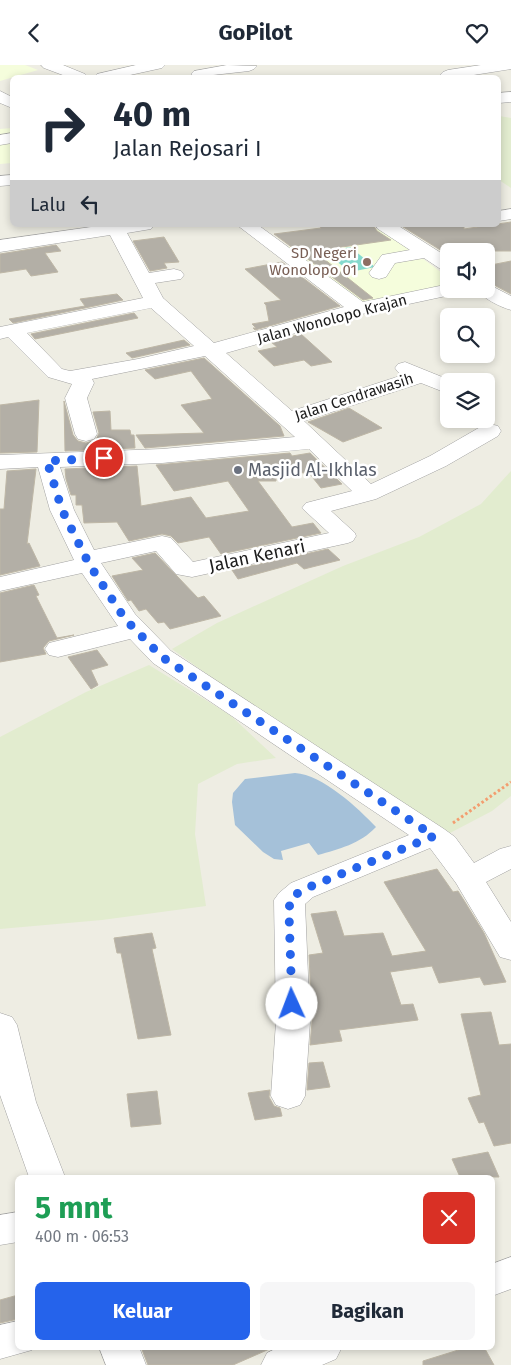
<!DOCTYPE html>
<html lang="id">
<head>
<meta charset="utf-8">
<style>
	body { margin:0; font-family:"Fira Sans",sans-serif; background:#f6f6f7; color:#1f2937; height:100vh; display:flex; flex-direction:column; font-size:19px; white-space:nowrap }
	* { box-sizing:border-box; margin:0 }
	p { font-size:16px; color:#747a83 }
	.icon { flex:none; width:28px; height:28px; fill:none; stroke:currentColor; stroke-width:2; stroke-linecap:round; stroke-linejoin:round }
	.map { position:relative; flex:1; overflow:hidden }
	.details { position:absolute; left:15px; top:1110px; width:480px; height:175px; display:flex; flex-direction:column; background:#fff; border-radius:8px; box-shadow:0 2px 8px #0003 }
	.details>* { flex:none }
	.hud { position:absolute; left:10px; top:10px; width:491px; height:152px; border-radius:8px; box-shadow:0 2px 8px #0003; background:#fff; color:#1f2937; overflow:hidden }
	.tools { position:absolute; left:440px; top:178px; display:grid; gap:10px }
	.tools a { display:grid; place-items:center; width:55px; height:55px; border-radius:8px; background:#fff; box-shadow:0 2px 8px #0003; font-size:25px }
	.pin { position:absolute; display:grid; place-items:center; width:42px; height:42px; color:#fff; margin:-21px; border:2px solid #fff; border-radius:50%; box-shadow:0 1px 5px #0007 }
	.me { position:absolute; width:55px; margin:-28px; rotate:358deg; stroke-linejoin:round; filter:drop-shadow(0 0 4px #0008) }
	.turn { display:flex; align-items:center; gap:18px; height:105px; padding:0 20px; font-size:22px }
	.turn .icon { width:65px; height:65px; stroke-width:2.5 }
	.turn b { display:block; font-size:35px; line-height:42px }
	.then { display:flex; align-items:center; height:48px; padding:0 20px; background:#0003; gap:10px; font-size:19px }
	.round { display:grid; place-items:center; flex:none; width:52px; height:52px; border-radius:8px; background:#f6f6f7 }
	.overview { display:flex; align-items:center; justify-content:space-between; height:85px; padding:0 20px }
	h1 { font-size:30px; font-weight:700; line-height:38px; color:#1e9e55 }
	.action { display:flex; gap:10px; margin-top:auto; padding:10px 20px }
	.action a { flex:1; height:58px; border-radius:8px; background:#2563eb; color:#fff; font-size:20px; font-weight:700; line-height:58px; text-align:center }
	.action a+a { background:#f6f6f7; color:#1f2937 }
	header { display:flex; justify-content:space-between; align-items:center; height:65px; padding:0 20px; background:#fff; font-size:22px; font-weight:700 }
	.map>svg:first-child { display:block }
</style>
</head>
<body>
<header><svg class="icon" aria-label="back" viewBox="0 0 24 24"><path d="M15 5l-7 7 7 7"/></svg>GoPilot<svg class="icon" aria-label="heart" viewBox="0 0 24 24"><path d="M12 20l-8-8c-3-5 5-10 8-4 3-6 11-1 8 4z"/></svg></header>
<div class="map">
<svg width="511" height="1300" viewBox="0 0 511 1300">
	<rect width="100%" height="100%" fill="#eeede3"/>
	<!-- education -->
	<path fill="#f5fddc" d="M0 0H25L38 5 0 16Z
		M12 63V98L0 99V64Z
		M381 163 449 213V221L359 240 287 182Z"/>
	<!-- farmland -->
	<path fill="#e2eccf" d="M499 51 511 53V123L499 115Z
		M511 406V731L492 746 450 768 229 625 172 584 217 558 343 501 419 472 481 439Z
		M149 600 230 650 276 693 237 699 198 719 195 769 206 841 102 855 0 864V672L86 627Z"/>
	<!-- pitch -->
	<path fill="#84d9cd" d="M350 182 375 202 350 207 325 187Z"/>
	<!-- water -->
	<path fill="#a5c1d9" d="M295 708C323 710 358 743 376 762 360 779 339 784 318 790L309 778 281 786 283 795 274 794 263 787 235 760 232 737 233 728 245 714Z"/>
	<!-- building -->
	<path fill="#b3afa6" stroke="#beb7a6" d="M511 157V186H442L400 160H464V164Z
		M319 160H373L377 166 391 175 314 186 373 233 363 235 274 169 321 163Z
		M164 172 179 197 164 198 167 203 150 206 133 176Z
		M56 180 61 186 45 188 58 207 31 211 26 204 0 208V189Z
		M511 196V229L496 221 486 210V201Z
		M282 197 340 241 255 265 253 263H256L252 259 269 256 266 240 264 238 281 235 245 204Z
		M117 229 123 235 13 258 9 254 85 241 80 234Z
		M134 248 138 253 35 274 31 269Z
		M301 269 332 297 311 301 304 295 274 301 258 286 277 282 271 277Z
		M184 275 190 280 132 293 126 288Z
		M204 293 280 361 284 371 145 383 136 370 204 368 181 340 212 334 191 306 155 314 145 305Z
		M39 335 37 387 0 388V340Z
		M64 336 73 370 78 376 86 378 96 375 99 368 93 347 110 346 111 365H130L131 370H134L135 383 65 386Z
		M349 343 382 363 343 377 308 357Z
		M290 388 292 391 310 388 342 419 321 423 309 408 276 407V416H258L292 462 313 458 321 468 221 489 209 472 178 478 171 471 162 469 129 476 117 457 84 458 82 440H76V430H71L66 414 65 404 137 401 141 441 191 432 206 453 249 446 228 416 174 426 156 400Z
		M36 404 27 479 29 478 40 501 0 510V444H4L7 406Z
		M328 484 340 495 304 504 297 498 238 514 232 505Z
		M155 488 198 533 204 531 221 551 170 564 164 557 158 558 146 544 139 546 131 535 128 536 112 511 143 505 132 493Z
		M34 520 39 530 36 531 57 573 74 570 49 576 43 583 46 589 0 597V528Z
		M97 585 108 600 91 605 98 620 91 624 68 592Z
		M437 804 453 827 458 826 465 837 484 868 506 917 484 920 480 912 439 918 432 901 390 907 401 940 413 939 418 955 339 965 342 976 310 980 312 957 309 890 323 888 311 849 336 846 344 871 383 868 392 891 426 886 384 817Z
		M152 868 156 883 152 884 171 970 138 974 121 888H117L114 873Z
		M491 947 499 980 511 979V1078L494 1081 484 1057 479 1058 468 1033 481 1030 461 949Z
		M323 997 330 1022 307 1025 309 998Z
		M270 1025 269 1032 274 1041 280 1043 282 1051 255 1055 248 1028Z
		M157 1026 161 1059 131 1062 127 1029Z
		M488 1087 499 1112H460L452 1094Z
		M18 1230V1254L0 1258V1235Z
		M141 1282H274L233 1300H148Z
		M468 1282H484L494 1300H423V1296Z"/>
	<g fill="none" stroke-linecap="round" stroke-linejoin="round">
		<!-- minor casing -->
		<g stroke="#a1a1a1" stroke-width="1">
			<path id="minor" d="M41 0H63L85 9 88 12H68L44 3Z
				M136 0H165L162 3 121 12H94L97 9Z
				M227 0 257 1 254 4 249 6 195 12 191 9 194 6Z
				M481 0H511V4L461 12H442L440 10 443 7 448 5Z
				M0 26 12 32V43L0 38Z
				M511 27V37L499 38V28Z
				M12 68V78L0 80V70Z
				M12 110V120L0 121V111Z
				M511 144V154L499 156V146Z
				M105 160H154L151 164 127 168 149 208 174 204 181 206 184 210 181 214 155 218 163 233 214 278 344 242 237 160H258L363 237 449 219V224H462L460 228 362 249 226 288 292 346 403 310 398 307 395 303 398 299 405 297 452 316H449V329L421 318 304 356 371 419 430 391 482 361 490 359 498 361 501 366 498 371 446 401 376 434 331 446 355 468 356 471 353 476 348 478 192 512 176 509 156 486 101 498 135 549 171 586 444 764 455 772 474 798 500 784 511 781V804L486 817 511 857V895L500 892 456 818 430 783 313 832 305 839 310 957 305 1031 300 1040 288 1044 276 1040 271 1031 276 957 274 835 279 828 291 818 409 770 153 598 130 574 58 592 49 590 45 584 49 578 118 561 82 508 0 526V512L74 495 50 445 38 402 0 404V390L162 384 295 372 205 291 92 314 94 318 87 333 97 369 94 374 86 376 78 374 75 369 65 333 72 319 48 312 8 272 0 274V262L143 233 110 170 0 187V175ZM151 243 194 281 138 294 70 306 62 304 27 268ZM309 384 352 426 306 438 302 443 329 468 193 497 171 473 162 471 94 485 74 445 60 402 162 398Z
				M375 160H397L449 193V207L442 205 424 193 395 198 386 212 379 214 372 212 369 208 382 190 410 185 378 164Z
				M486 218 511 231V245C500 242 482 233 477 224H486Z
				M0 948 12 952 17 960 36 1037 65 1112H29L0 1030Z
				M18 1147V1177L0 1180V1150Z
				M511 1192V1224L492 1231V1199Z
				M18 1256V1282H33L32 1285 0 1294V1260Z
				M99 1282H139L146 1300H106Z
				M279 1282H342L336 1294 322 1300H261L267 1288Z"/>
		</g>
		<!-- path -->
		<path stroke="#f39d6f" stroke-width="3" stroke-dasharray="2.5 2.5" stroke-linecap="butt" d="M453 758 511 717"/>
		<!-- minor -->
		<use href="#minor" fill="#fff" fill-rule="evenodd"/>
	</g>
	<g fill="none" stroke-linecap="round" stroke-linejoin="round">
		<!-- route -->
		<path stroke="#2563eb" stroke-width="9" stroke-dasharray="0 16.2" d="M104 393 47 396 62 445 89 499 125 554 162 592 434 771 302 825 290 834 289 848 292 939"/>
	</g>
	<!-- markers -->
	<circle fill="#8d6e63" stroke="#fff" stroke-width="2" cx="367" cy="197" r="5"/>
	<circle fill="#6b7280" stroke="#fff" stroke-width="2" cx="238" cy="405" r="5"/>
	<g text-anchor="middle" stroke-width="5" stroke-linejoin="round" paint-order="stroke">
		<!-- far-education labels -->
		<g font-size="15" fill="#785e54" stroke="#fff" text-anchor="end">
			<text x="357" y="193">SD Negeri<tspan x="357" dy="17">Wonolopo 01</tspan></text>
		</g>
		<!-- far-street labels -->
		<g font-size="15" fill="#1d1d1d" stroke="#fff">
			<text transform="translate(332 254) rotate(-15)" y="5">Jalan Wonolopo Krajan</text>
			<text transform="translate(354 332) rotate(-18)" y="5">Jalan Cendrawasih</text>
		</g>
		<!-- worship labels -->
		<g font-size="18" fill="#5b616d" stroke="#fff" text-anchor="start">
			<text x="248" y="411">Masjid Al-Ikhlas</text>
		</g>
		<!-- street labels -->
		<g font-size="18" fill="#1d1d1d" stroke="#fff">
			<text transform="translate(257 491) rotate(-12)" y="6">Jalan Kenari</text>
		</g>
	</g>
</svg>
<div class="tools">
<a><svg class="icon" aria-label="sound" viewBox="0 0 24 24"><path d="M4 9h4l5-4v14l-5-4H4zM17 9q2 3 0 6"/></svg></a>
<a><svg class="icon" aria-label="search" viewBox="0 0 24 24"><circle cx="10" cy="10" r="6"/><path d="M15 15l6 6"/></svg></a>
<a><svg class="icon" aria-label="layers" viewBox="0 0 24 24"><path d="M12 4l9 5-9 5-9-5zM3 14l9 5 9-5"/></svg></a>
</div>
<div class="pin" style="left:104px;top:393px;background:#d93025"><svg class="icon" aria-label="arrive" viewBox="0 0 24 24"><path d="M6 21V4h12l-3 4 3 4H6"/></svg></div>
<svg class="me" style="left:292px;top:939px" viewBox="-20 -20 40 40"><circle r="19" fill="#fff"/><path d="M0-13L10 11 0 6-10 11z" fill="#2563eb"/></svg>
<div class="hud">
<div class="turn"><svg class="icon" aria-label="right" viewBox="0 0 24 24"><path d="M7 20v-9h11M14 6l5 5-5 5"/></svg><div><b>40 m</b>Jalan Rejosari I</div></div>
<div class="then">Lalu<svg class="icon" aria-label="left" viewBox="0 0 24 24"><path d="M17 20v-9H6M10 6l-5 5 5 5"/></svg></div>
</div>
<section class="details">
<div class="overview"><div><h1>5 mnt</h1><p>400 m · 06:53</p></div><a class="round" style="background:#d93025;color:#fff"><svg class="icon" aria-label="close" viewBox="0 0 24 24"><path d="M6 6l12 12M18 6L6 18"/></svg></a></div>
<div class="action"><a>Keluar</a><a>Bagikan</a></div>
</section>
</div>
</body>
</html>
